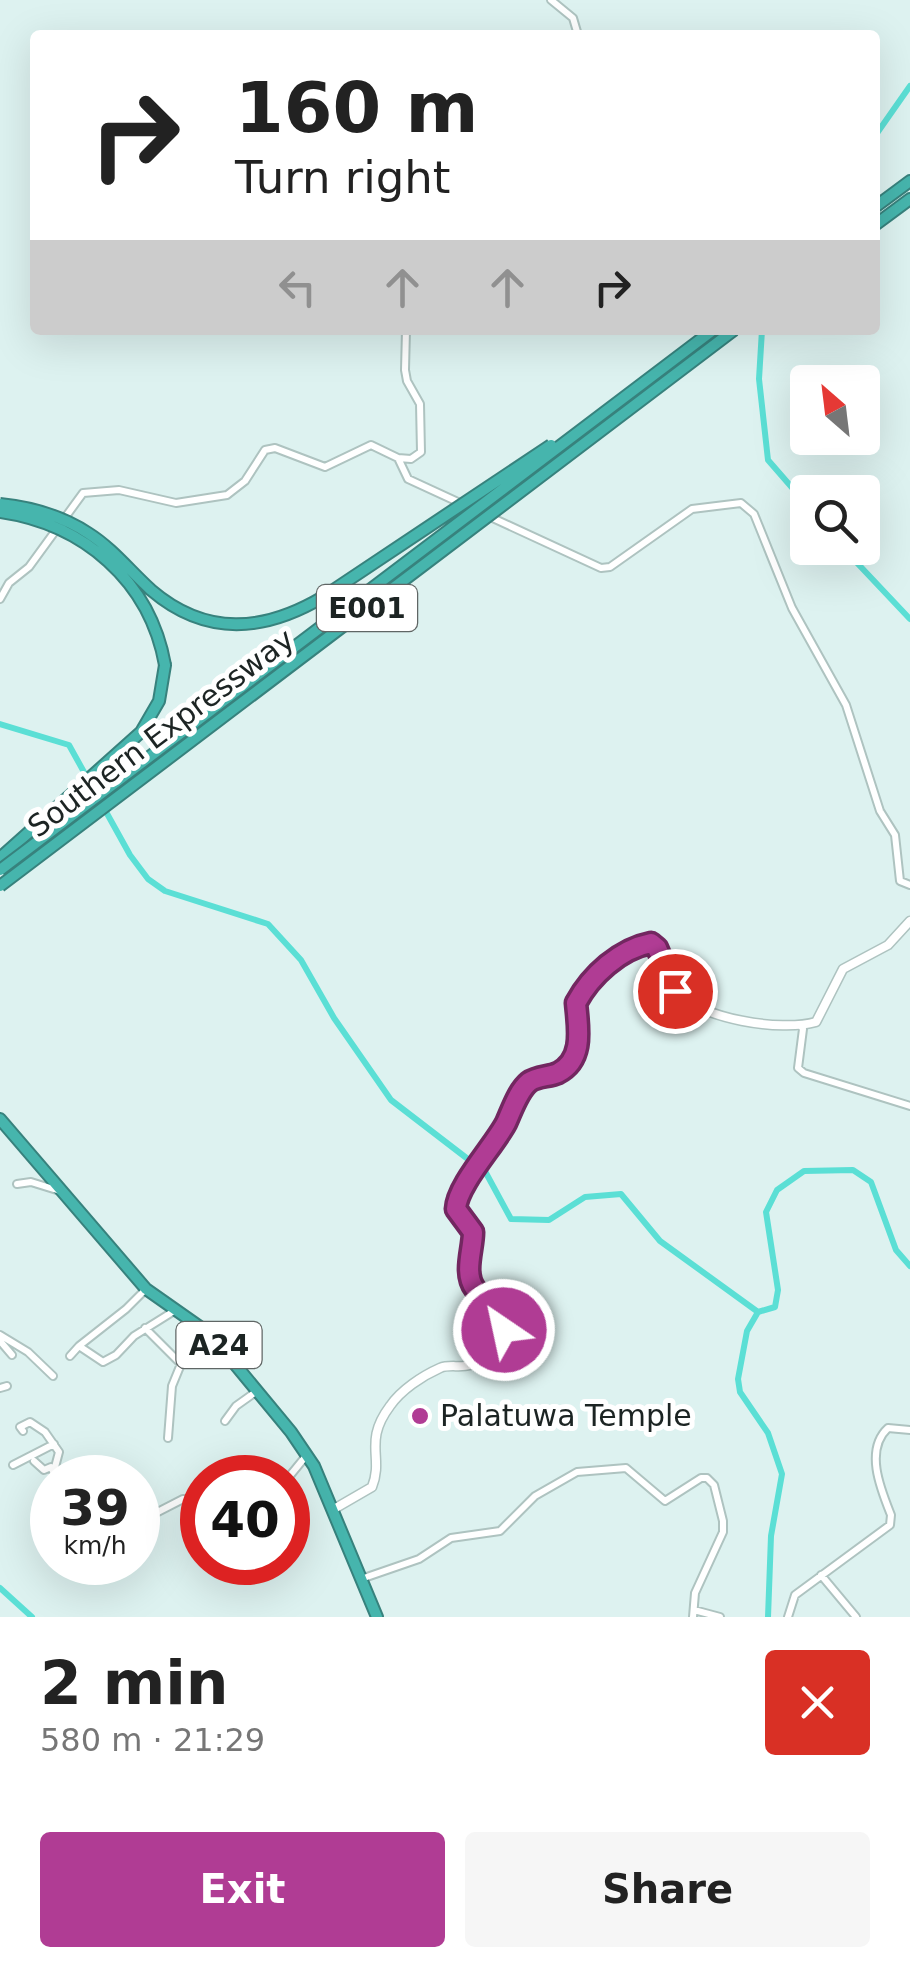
<!DOCTYPE html>
<html lang="en">
<head>
<meta charset="utf-8">
<style>
	body { margin:0; font-family:"DejaVu Sans",sans-serif; background:#f6f6f6; color:#222; height:100vh; display:flex; flex-direction:column; font-size:38px; white-space:nowrap }
	* { box-sizing:border-box; margin:0 }
	p { font-size:32px; color:#767676 }
	.icon { flex:none; width:55px; height:55px; fill:none; stroke:currentColor; stroke-width:2; stroke-linecap:round; stroke-linejoin:round }
	.map { position:relative; height:1617px; overflow:hidden }
	.drawer { display:flex; flex-direction:column; background:#fff; flex:1 }
	.drawer>* { flex:none }
	.hud { position:absolute; left:30px; top:30px; width:850px; height:305px; border-radius:10px; box-shadow:0 10px 40px #0002; background:#fff; color:#222; overflow:hidden }
	.needle { width:65px; rotate:332deg }
	.fabs { position:absolute; left:790px; top:365px; display:grid; gap:20px }
	.fabs a { display:grid; place-items:center; width:90px; height:90px; border-radius:10px; background:#fff; box-shadow:0 10px 40px #0002; font-size:50px }
	.speed { position:absolute; left:30px; top:1455px; display:flex; gap:20px; font-size:50px; font-weight:700; text-align:center }
	.speed>* { display:grid; place-content:center; width:130px; height:130px; border-radius:50%; background:#fff; box-shadow:0 10px 40px #0002; line-height:1 }
	.speed small { font-size:25px; font-weight:400 }
	.speed .limit { border:15px solid #d22; background:#fff; color:#111 }
	.pin { position:absolute; display:grid; place-items:center; width:85px; height:85px; color:#fff; margin:-42px; border:5px solid #fff; border-radius:50%; box-shadow:0 2px 10px #0007 }
	.me { position:absolute; width:110px; margin:-55px; rotate:326deg; stroke-linejoin:round; filter:drop-shadow(0 0 8px #0008) }
	.turn { display:flex; align-items:center; gap:35px; height:210px; padding:0 40px; font-size:45px }
	.turn .icon { width:130px; height:130px; stroke-width:2.5 }
	.turn b { display:block; font-size:70px; line-height:85px }
	.lanes { display:flex; align-items:center; height:95px; padding:0 40px; background:#0003; justify-content:center; gap:50px; direction:ltr }
	.lanes .off { opacity:.35 }
	.round { display:grid; place-items:center; flex:none; width:105px; height:105px; border-radius:10px; background:#f6f6f6 }
	.overview { display:flex; align-items:center; justify-content:space-between; height:170px; padding:0 40px }
	h1 { font-size:60px; font-weight:700; line-height:75px }
	.action { display:flex; gap:20px; margin-top:auto; padding:20px 40px }
	.action a { flex:1; height:115px; border-radius:10px; background:#b03c94; color:#fff; font-size:40px; font-weight:700; line-height:115px; text-align:center }
	.action a+a { background:#f6f6f6; color:#222 }
	.map>svg:first-child { display:block }
</style>
</head>
<body>
<div class="map">
<svg width="910" height="1617" viewBox="0 0 910 1617">
	<rect width="100%" height="100%" fill="#ddf2f0"/>
	<g fill="none" stroke-linecap="round" stroke-linejoin="round">
		<!-- canal -->
		<path stroke="#5bdfd5" stroke-width="6" d="M875 136 910 86
			M762 330 759 379 768 460 808 506
			M843 548 910 619
			M0 724 69 745 130 855 148 879 165 891 268 924 301 960 334 1018 391 1100 486 1173 511 1219 549 1220 585 1197 621 1194 660 1241 758 1312 775 1307 778 1290 766 1212 777 1190 804 1171 853 1170 871 1182 896 1250 910 1266
			M758 1312 747 1331 738 1379 740 1392 768 1433 782 1474 771 1536 768 1617
			M0 1588 32 1617"/>
		<!-- street casing -->
		<g stroke="#aec3c0" stroke-width="10">
			<path id="street" d="M551 0 573 18 578 35
				M398 458 408 479 601 568 610 567 692 509 741 503 754 514 792 608 846 705 880 811 895 835 900 881 910 885
				M0 599 9 583 29 567 83 493 119 490 176 503 227 495 245 481 265 450 275 448 325 467 371 445 398 458 411 459 421 452 420 404 407 381 405 370 406 330
				M801 1026 803 1029 798 1068 804 1073 910 1106
				M17 1184 31 1182 60 1191
				M145 1328 181 1364 172 1386 168 1438
				M0 1335 28 1352 53 1376
				M0 1341 12 1355
				M79 1346 126 1309 146 1289
				M70 1356 79 1346 103 1362 116 1355 134 1336 174 1311
				M0 1388 7 1386
				M225 1421 236 1406 257 1391
				M23 1431 20 1427 30 1422 45 1432 59 1452 54 1471
				M34 1461 44 1470 51 1467 56 1478
				M13 1465 54 1444
				M288 1478 306 1456
				M138 1516 148 1517 183 1499 189 1500 202 1523
				M821 1575 856 1617
				M361 1579 419 1559 451 1538 500 1531 535 1496 577 1472 626 1468 665 1501 701 1478H707L714 1485 723 1521V1532L695 1593 693 1617
				M694 1610 720 1617
				M788 1617 795 1595 890 1525 891 1515C881 1490 864 1450 888 1428L910 1430"/>
		</g>
		<!-- secondary casing -->
		<g stroke="#aec3c0" stroke-width="11">
			<path id="secondary" d="M334 1509 372 1487C384 1457 363 1442 390 1406 401 1390 422 1376 440 1368 449 1364 460 1368 470 1365 489 1360 503 1335 506 1317 498 1305 483 1300 475 1289 463 1274 473 1250 473 1232L456 1209V1203L498 1139 523 1089 535 1079 557 1073 569 1065 579 1044 576 1003C591 975 620 949 651 943 665 954 663 977 675 991 700 1019 781 1032 816 1022L843 969 888 945 910 921"/>
		</g>
		<!-- highway casing -->
		<g stroke="#37827d" stroke-width="14">
			<path id="highway" d="M875 207 910 181
				M875 225 910 199
				M0 858 141 732 159 701 165 665
				M0 1119 146 1289 210 1334 291 1432 314 1466 377 1617"/>
		</g>
		<!-- street -->
		<use href="#street" stroke="#fff" stroke-width="6"/>
		<!-- secondary -->
		<use href="#secondary" stroke="#fff" stroke-width="8"/>
		<!-- highway -->
		<use href="#highway" stroke="#46b5ad" stroke-width="10"/>
		<!-- highway-bridge casing -->
		<g stroke="#37827d" stroke-width="14" stroke-linecap="butt">
			<path id="highway-bridge" d="M0 504C30 507 62 516 88 533 112 548 130 571 151 590 206 637 264 632 323 597L551 445
				M0 512C84 524 150 581 165 665
				M0 870 713 330
				M0 886 734 330"/>
		</g>
		<!-- highway-bridge -->
		<use href="#highway-bridge" stroke="#46b5ad" stroke-width="10"/>
	</g>
	<g fill="none" stroke-linecap="round" stroke-linejoin="round">
		<!-- route casing -->
		<g stroke="#722760" stroke-width="25">
			<path id="route" d="M504 1330 506 1317C498 1305 483 1300 475 1289 463 1273 473 1250 473 1232L456 1209C457 1185 494 1146 506 1123 512 1110 518 1091 529 1082 537 1076 549 1077 558 1073 585 1059 578 1027 576 1003 591 975 620 949 651 943L657 948 675 991"/>
		</g>
		<!-- route -->
		<use href="#route" stroke="#b03c94" stroke-width="18"/>
	</g>
	<!-- markers -->
	<circle fill="#b03c94" stroke="#fff" stroke-width="4" cx="420" cy="1416" r="10"/>
	<g text-anchor="middle" stroke-width="10" stroke-linejoin="round" paint-order="stroke">
		<!-- shield labels -->
		<g fill="#fff" stroke="#606665" stroke-width="2.5">
			<rect x="317" y="585" width="100" height="46" rx="8"/>
			<rect x="176.5" y="1322" width="85" height="46" rx="8"/>
		</g>
		<g font-size="28" font-weight="bold" fill="#1c2423">
			<text x="367" y="618">E001</text>
			<text x="219" y="1355">A24</text>
		</g>
		<!-- street labels -->
		<g font-size="30" fill="#1c2423" stroke="#fff">
			<text transform="translate(161 733) rotate(-37)" y="10">Southern Expressway</text>
		</g>
		<!-- poi labels -->
		<g font-size="30" fill="#1c2423" stroke="#fff" text-anchor="start">
			<text x="440" y="1426">Palatuwa Temple</text>
		</g>
	</g>
</svg>
<div class="fabs">
<a><svg class="needle" viewBox="-14 -14 28 28"><path d="M0-13l5 13h-10z" fill="#e53935"/><path d="M0 13l5-13h-10z" fill="#767676"/></svg></a>
<a><svg class="icon" aria-label="search" viewBox="0 0 24 24"><circle cx="10" cy="10" r="6"/><path d="M15 15l6 6"/></svg></a>
</div>
<div class="speed"><div>39<small>km/h</small></div><div class="limit">40</div></div>
<div class="pin" style="left:675px;top:991px;background:#d93025"><svg class="icon" aria-label="arrive" viewBox="0 0 24 24"><path d="M6 21V4h12l-3 4 3 4H6"/></svg></div>
<svg class="me" style="left:504px;top:1330px" viewBox="-20 -20 40 40"><circle r="17" fill="#b03c94" stroke="#fff" stroke-width="3"/><path d="M0-11L8 9 0 5-8 9z" fill="#fff"/></svg>
<div class="hud">
<div class="turn"><svg class="icon" aria-label="right" viewBox="0 0 24 24"><path d="M7 20v-9h11M14 6l5 5-5 5"/></svg><div><b>160 m</b>Turn right</div></div>
<div class="lanes"><svg class="icon off" aria-label="left" viewBox="0 0 24 24"><path d="M17 20v-9H6M10 6l-5 5 5 5"/></svg><svg class="icon off" aria-label="ahead" viewBox="0 0 24 24"><path d="M12 20V5M6 11l6-6 6 6"/></svg><svg class="icon off" aria-label="ahead" viewBox="0 0 24 24"><path d="M12 20V5M6 11l6-6 6 6"/></svg><svg class="icon" aria-label="right" viewBox="0 0 24 24"><path d="M7 20v-9h11M14 6l5 5-5 5"/></svg></div>
</div>
</div>
<section class="drawer">
<div class="overview"><div><h1>2 min</h1><p>580 m · 21:29</p></div><a class="round" style="background:#d93025;color:#fff"><svg class="icon" aria-label="close" viewBox="0 0 24 24"><path d="M6 6l12 12M18 6L6 18"/></svg></a></div>
<div class="action"><a>Exit</a><a>Share</a></div>
</section>
</body>
</html>
